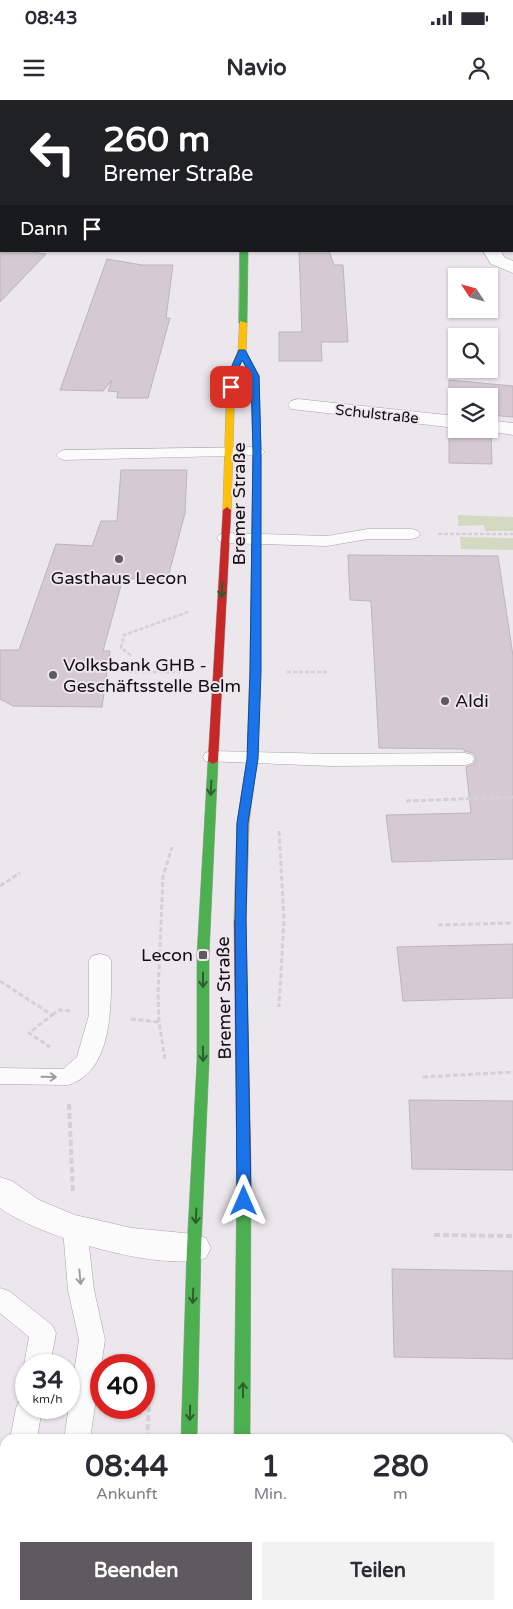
<!DOCTYPE html>
<html lang="de">
<head>
<meta charset="utf-8">
<style>
	body { margin:0; font-family:"Varela Round",sans-serif; background:#f2f2f3; color:#2b2b33; height:100vh; display:flex; flex-direction:column; font-size:19px; white-space:nowrap }
	* { box-sizing:border-box; margin:0 }
	p { font-size:16px; color:#7c7c81 }
	.icon { flex:none; width:28px; height:28px; fill:none; stroke:currentColor; stroke-width:2; stroke-linecap:round; stroke-linejoin:round }
	.map { position:relative; flex:1; overflow:hidden }
	.side { position:absolute; left:0px; top:1334px; width:514px; height:176px; display:flex; flex-direction:column; background:#fff; border-radius:15px 15px 0 0; box-shadow:0 1px 4px #0004 }
	.side>* { flex:none }
	.top-card { position:absolute; left:0px; top:0px; width:514px; height:152px; box-shadow:0 1px 4px #0004; background:#202124; color:#fff; overflow:hidden }
	.needle { width:32px; rotate:306deg }
	.fabs { position:absolute; left:448px; top:168px; display:grid; gap:10px }
	.fabs a { display:grid; place-items:center; width:50px; height:50px; border-radius:0px; background:#fff; box-shadow:0 1px 4px #0004; font-size:25px }
	.speed { position:absolute; left:15px; top:1254px; display:flex; gap:10px; font-size:25px; font-weight:700; text-align:center }
	.speed>* { display:grid; place-content:center; width:65px; height:65px; border-radius:50%; background:#fff; box-shadow:0 1px 4px #0004; line-height:1 }
	.speed small { font-size:12px; font-weight:400 }
	.speed .limit { border:8px solid #d22; background:#fff; color:#111 }
	.pin { position:absolute; display:grid; place-items:center; width:42px; height:42px; color:#fff; margin:-21px; border-radius:10px; box-shadow:0 2px 8px #0006 }
	.me { position:absolute; width:55px; margin:-28px; rotate:0deg; stroke-linejoin:round; filter:drop-shadow(0 0 4px #0008) }
	.turn { display:flex; align-items:center; gap:18px; height:105px; padding:0 20px; font-size:22px }
	.turn .icon { width:65px; height:65px; stroke-width:2.5 }
	.turn b { display:block; font-size:35px; line-height:42px }
	.then { display:flex; align-items:center; height:48px; padding:0 20px; background:#0003; gap:10px; font-size:19px }
	.eta { display:flex; justify-content:space-evenly; align-items:center; height:85px; text-align:center }
	.eta b { font-size:30px; font-weight:700; line-height:35px }
	.button { display:flex; gap:10px; margin-top:auto; padding:10px 20px }
	.button a { flex:1; height:58px; border-radius:0px; background:#5e5a5e; color:#fff; font-size:20px; font-weight:700; line-height:58px; text-align:center }
	.button a+a { background:#f2f2f3; color:#2b2b33 }
	.status { display:flex; justify-content:space-between; align-items:center; height:35px; padding:0 25px; background:#fff; direction:ltr }
	.status svg { height:14px; fill:currentColor }
	header { display:flex; justify-content:space-between; align-items:center; height:65px; padding:0 20px; background:#fff; font-size:22px; font-weight:700 }
	.map>svg:first-child { display:block }
</style>
</head>
<body>
<div class="status"><b>08:43</b><svg viewBox="0 0 49 12"><path d="M0 12V9h3v3zM5 12V6h3v6zM10 12V3h3v9zM15 12V0h3v12zM26 1h20v11H26zM47 4h2v5h-2z"/></svg></div>
<header><svg class="icon" aria-label="menu" viewBox="0 0 24 24"><path d="M4 6h16M4 12h16M4 18h16"/></svg>Navio<svg class="icon" aria-label="person" viewBox="0 0 24 24"><circle cx="12" cy="8" r="4"/><path d="M4 21q1-7 8-7t8 7"/></svg></header>
<div class="map">
<svg width="513" height="1509" viewBox="0 0 513 1509">
	<rect width="100%" height="100%" fill="#ece7ec"/>
	<!-- green -->
	<path fill="#d4d9c2" d="M458 415 513 417V431H485L484 425 458 426Z
		M460 437 513 438V450L461 449Z"/>
	<!-- building -->
	<path fill="#d5c9d4" stroke="#bab6ba" d="M0 148 1 151H25L46 154 0 202Z
		M299 151H329L334 165H343L348 242H321L322 261H279V232H302Z
		M107 159 142 165H173L166 218H170L148 298H117L118 292 108 291 112 280 103 291 60 290Z
		M449 280 513 286V317L490 315 489 318V296H456V314L449 313Z
		M449 329H479L482 332 491 333 492 364 449 363Z
		M121 370H187L185 413 167 481 123 478 103 551H110L102 607 13 606 0 599V550H19L56 444 92 446 101 421H117Z
		M348 455 498 456 513 556V759L392 762 386 715 471 713 466 667 474 664 476 658 473 653 464 651V649L379 648 371 501 350 500Z
		M513 844V898L403 901 397 847Z
		M409 1000 513 1001V1070L412 1069Z
		M392 1169 513 1171V1259L394 1257Z"/>
	<g fill="none" stroke-linecap="round" stroke-linejoin="round">
		<!-- lane casing -->
		<g stroke="#a6a2a5" stroke-width="1">
			<path id="lane" d="M257 347 262 349 265 352 262 355 64 360 59 358 56 355 59 352 64 350Z
				M368 429H412L418 431 420 434 418 437 412 439H368L327 446 225 443 219 441 217 438 219 435 225 433 327 436Z
				M212 651 331 654 465 653 472 655 474 659 472 663 465 665 331 666 205 661 203 657 205 653Z
				M100 854 108 856 111 861C111 900 115 971 68 985L0 984V968L63 969 77 957 89 915V861L92 856Z
				M75 1119 84 1122 87 1129 94 1190 105 1240 90 1339H64L79 1240 68 1190 63 1129 66 1122Z
				M0 1188 9 1191 52 1225 56 1233 50 1265H26V1270L24 1265 29 1237 0 1213Z
				M26 1297V1308H42L37 1339H10L16 1308 20 1300Z
				M0 1394H5V1420H0Z"/>
		</g>
		<!-- street casing -->
		<g stroke="#a6a2a5" stroke-width="1">
			<path id="street" d="M480 0H513V6L512 1Z
				M483 151H501L504 157 513 161V173L491 164Z
				M298 299 456 316V328L291 309 288 305 291 301Z
				M489 320 513 323V335L482 330 481 329H489Z
				M0 1077 12 1081 39 1100 75 1115 132 1128 194 1134 206 1138 211 1148 206 1158C162 1173 37 1136 0 1108Z"/>
		</g>
		<!-- fast casing -->
		<g stroke="#a6a2a5" stroke-width="1">
			<path id="fast" d="M232 0H238V1H232Z
				M240 151H248L247 223 243 225 239 223Z
				M239 249H245L259 276 261 352 260 566 255 569 250 566 253 352 251 276 238 251Z
				M213 658 218 661 209 855V962L201 1148 197 1339H181L187 1148 197 962V855L208 661Z
				M244 1065 249 1066 251 1070 250 1339H234L237 1070 239 1066Z
				M179 1505H195V1509H179Z
				M233 1505H249V1509H233Z"/>
		</g>
		<!-- slow casing -->
		<g stroke="#a6a2a5" stroke-width="1">
			<path id="slow" d="M240 221 247 223 246 251 235 277 231 410 227 413 223 410 227 277 238 251Z
				M255 563 260 566 257 659 249 723 246 821 240 825 234 821 237 723 247 659 250 566Z"/>
		</g>
		<!-- jam casing -->
		<g stroke="#a6a2a5" stroke-width="1">
			<path id="jam" d="M227 407 231 410 218 661 213 664 208 661 223 410Z
				M240 817 246 821 251 1070 249 1074 244 1075 239 1074 237 1070 234 821Z"/>
		</g>
		<!-- path-far2 -->
		<path stroke="#d3d2d3" stroke-width="2.5" stroke-dasharray="4 2" stroke-linecap="butt" d="M438 434H513
			M131 555 121 548 124 535 188 512
			M129 572H186
			M287 572H329"/>
		<!-- path-far1 -->
		<path stroke="#d3d2d3" stroke-width="3" stroke-dasharray="5 2.5" stroke-linecap="butt" d="M406 701 513 697
			M279 731 284 819 279 907
			M0 786 20 773
			M438 825 513 823
			M0 881 52 915 29 933 50 947
			M52 915 59 910 70 911
			M131 919 159 922
			M165 959 159 922 158 893 163 777 172 747
			M423 977 513 972"/>
		<!-- path -->
		<path stroke="#d3d2d3" stroke-width="4" stroke-dasharray="6 3" stroke-linecap="butt" d="M69 1004 73 1093
			M434 1135 513 1136
			M147 1339 149 1306
			M136 1505V1509"/>
		<!-- lane -->
		<use href="#lane" fill="#fcfbfc" fill-rule="evenodd"/>
		<!-- street -->
		<use href="#street" fill="#fcfbfc" fill-rule="evenodd"/>
		<!-- fast -->
		<use href="#fast" fill="#4caf50" fill-rule="evenodd"/>
		<!-- slow -->
		<use href="#slow" fill="#ffc107" fill-rule="evenodd"/>
		<!-- jam -->
		<use href="#jam" fill="#c62828" fill-rule="evenodd"/>
	</g>
	<!-- one-way arrows -->
	<defs><path id="oneway-shaft" d="M-6 0H5M1.5-3L5.5 0L1.5 3" fill="none" stroke-width="1.6" stroke-linecap="round" stroke-linejoin="round" transform="scale(1.25)"/></defs>
	<g stroke="#2e5e30">
		<use href="#oneway-shaft" transform="translate(222 490) rotate(93)"/>
		<use href="#oneway-shaft" transform="translate(211 688) rotate(93)"/>
		<use href="#oneway-shaft" transform="translate(203 880) rotate(90)"/>
		<use href="#oneway-shaft" transform="translate(203 954) rotate(89)"/>
		<use href="#oneway-shaft" transform="translate(196 1116) rotate(93)"/>
		<use href="#oneway-shaft" transform="translate(193 1196) rotate(92)"/>
		<use href="#oneway-shaft" transform="translate(243 1290) rotate(-90)"/>
		<use href="#oneway-shaft" transform="translate(190 1313) rotate(91)"/>
	</g>
	<g stroke="#9e9c9e">
		<use href="#oneway-shaft" transform="translate(49 977) rotate(1)"/>
		<use href="#oneway-shaft" transform="translate(80 1177) rotate(85)"/>
	</g>
	<!-- route -->
	<path fill="#1a73e8" stroke="#114b97" d="M239 250H245L259 276 261 352V572L258 659 248 723 246 819 251 1101 249 1104 244 1106 239 1104 237 1101 235 819 237 723 247 659 250 572 253 352 251 276 242 260 235 277V287L231 289 227 287V277Z"/>
	<!-- markers -->
	<g fill="#5e5a5e" stroke="#eee5ed" stroke-width="2">
		<circle cx="119" cy="459" r="5"/>
		<circle cx="53" cy="575" r="5"/>
		<circle cx="445" cy="601" r="5"/>
		<rect x="198" y="850" width="10" height="10" rx="2.5"/>
	</g>
	<g text-anchor="middle" stroke-width="4" stroke-linejoin="round" paint-order="stroke">
		<!-- far-street labels -->
		<g font-size="15" fill="#110e11" stroke="#eee5ed">
			<text transform="translate(377 314) rotate(6)" y="5">Schulstraße</text>
		</g>
		<!-- street labels -->
		<g font-size="18" fill="#110e11" stroke="#eee5ed">
			<text transform="translate(239 404) rotate(-90)" y="6">Bremer Straße</text>
			<text transform="translate(224 898) rotate(-91)" y="6">Bremer Straße</text>
		</g>
		<!-- poi labels -->
		<g font-size="18" fill="#110e11" stroke="#eee5ed" text-anchor="start">
			<text x="119" y="484" text-anchor="middle">Gasthaus Lecon</text>
			<text x="63" y="571">Volksbank GHB -<tspan x="63" dy="21">Geschäftsstelle Belm</tspan></text>
			<text x="455" y="607">Aldi</text>
			<text x="193" y="861" text-anchor="end">Lecon</text>
		</g>
	</g>
</svg>
<div class="fabs">
<a><svg class="needle" viewBox="-14 -14 28 28"><path d="M0-13l5 13h-10z" fill="#e53935"/><path d="M0 13l5-13h-10z" fill="#7c7c81"/></svg></a>
<a><svg class="icon" aria-label="search" viewBox="0 0 24 24"><circle cx="10" cy="10" r="6"/><path d="M15 15l6 6"/></svg></a>
<a><svg class="icon" aria-label="layers" viewBox="0 0 24 24"><path d="M12 4l9 5-9 5-9-5zM3 14l9 5 9-5"/></svg></a>
</div>
<div class="speed"><div>34<small>km/h</small></div><div class="limit">40</div></div>
<div class="pin" style="left:231px;top:287px;background:#d93025"><svg class="icon" aria-label="arrive" viewBox="0 0 24 24"><path d="M6 21V4h12l-3 4 3 4H6"/></svg></div>
<svg class="me" style="left:244px;top:1101px" viewBox="-20 -20 40 40"><path d="M0-17L14 15 0 8-14 15z" fill="#1a73e8" stroke="#fff" stroke-width="4"/></svg>
<div class="top-card">
<div class="turn"><svg class="icon" aria-label="left" viewBox="0 0 24 24"><path d="M17 20v-9H6M10 6l-5 5 5 5"/></svg><div><b>260 m</b>Bremer Straße</div></div>
<div class="then">Dann<svg class="icon" aria-label="arrive" viewBox="0 0 24 24"><path d="M6 21V4h12l-3 4 3 4H6"/></svg></div>
</div>
<section class="side">
<div class="eta">
<div><b>08:44</b><p>Ankunft</p></div>
<div><b>1</b><p>Min.</p></div>
<div><b>280</b><p>m</p></div>
</div>
<div class="button"><a>Beenden</a><a>Teilen</a></div>
</section>
</div>
</body>
</html>
